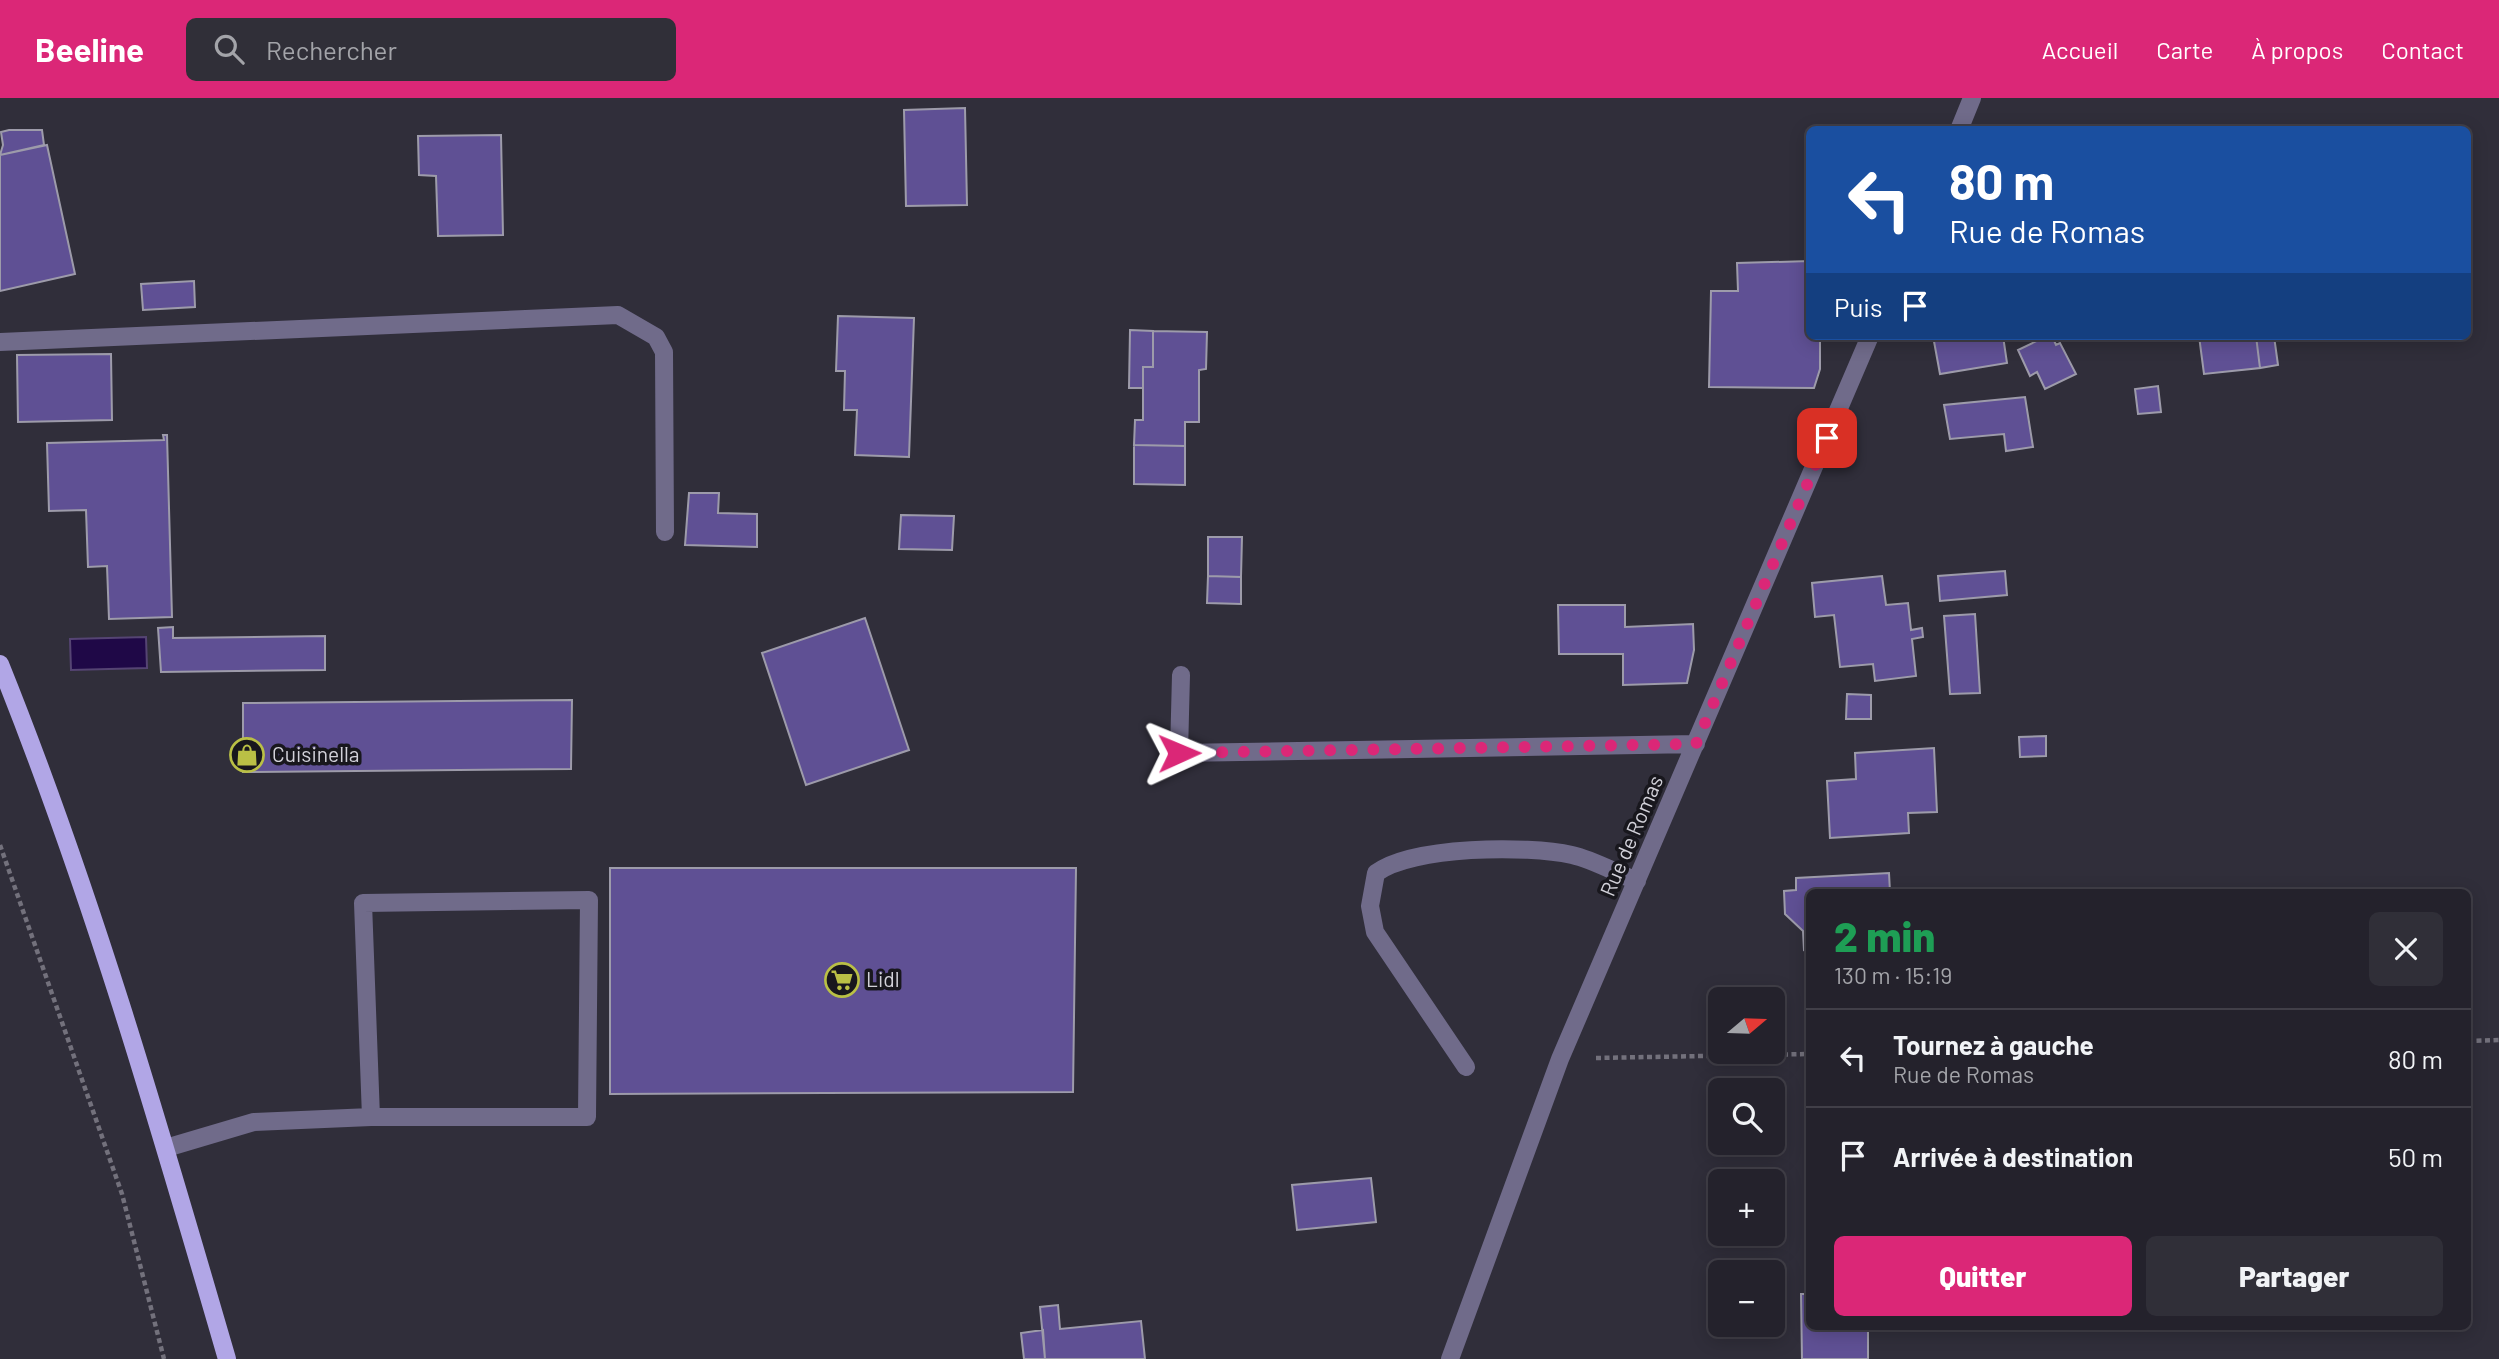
<!DOCTYPE html>
<html lang="fr">
<head>
<meta charset="utf-8">
<style>
	body { margin:0; font-family:Barlow,sans-serif; background:#302f38; color:#f1f3f6; height:100vh; display:flex; flex-direction:column; font-size:26px; white-space:nowrap }
	* { box-sizing:border-box; margin:0 }
	p { font-size:23px; color:#a3a4a9 }
	.icon { flex:none; width:38px; height:38px; fill:none; stroke:currentColor; stroke-width:2; stroke-linecap:round; stroke-linejoin:round }
	.map { position:relative; flex:1; overflow:hidden }
	.drawer { position:absolute; left:1806px; top:791px; width:665px; height:441px; display:flex; flex-direction:column; background:#24222c; border-radius:10px; box-shadow:0 4px 18px #0003,0 0 0 2px #413f48 }
	.drawer>* { flex:none }
	.banner { position:absolute; left:1806px; top:28px; width:665px; height:214px; border-radius:10px; box-shadow:0 4px 18px #0003,0 0 0 2px #413f48; background:#1a4fa0; color:#fff; overflow:hidden }
	.needle { width:46px; rotate:71deg }
	.controls { position:absolute; left:1708px; top:889px; display:grid; gap:14px }
	.controls a { display:grid; place-items:center; width:77px; height:77px; border-radius:10px; background:#24222c; box-shadow:0 4px 18px #0003,0 0 0 2px #413f48; font-size:35px }
	.pin { position:absolute; display:grid; place-items:center; width:60px; height:60px; color:#fff; margin:-30px; border-radius:14px; box-shadow:0 4px 10px #0006 }
	.me { position:absolute; width:77px; margin:-38px; rotate:89deg; stroke-linejoin:round; filter:drop-shadow(0 0 5px #0008) }
	.turn { display:flex; align-items:center; gap:24px; height:147px; padding:0 28px; font-size:32px }
	.turn .icon { width:91px; height:91px; stroke-width:2.5 }
	.turn b { display:block; font-size:49px; line-height:60px }
	.then { display:flex; align-items:center; height:66px; padding:0 28px; background:#0003; gap:14px; font-size:26px }
	.round { display:grid; place-items:center; flex:none; width:74px; height:74px; border-radius:10px; background:#302f38 }
	.head { display:flex; align-items:center; justify-content:space-between; height:119px; padding:0 28px }
	h1 { font-size:42px; font-weight:800; line-height:52px; color:#1e9e55 }
	.action { display:flex; gap:14px; margin-top:auto; padding:14px 28px }
	.action a { flex:1; height:80px; border-radius:10px; background:#db2777; color:#fff; font-size:28px; font-weight:800; line-height:80px; text-align:center }
	.action a+a { background:#302f38; color:#f1f3f6 }
	ul { padding:0; list-style:none }
	li { display:flex; align-items:center; gap:21px; height:98px; padding:0 28px; border-top:2px solid #413f48 }
	li div { flex:1 }
	li b { display:block; font-size:26px }
	li em { font-style:normal }
	header { display:flex; align-items:center; gap:42px; box-sizing:border-box; height:98px; padding:0 35px; background:#db2777; color:#fff }
	header strong { font-size:33px }
	nav { display:flex; gap:38px; margin-inline-start:auto; font-size:24px }
	.search { width:490px; height:63px; background:#302f38; display:flex; align-items:center; gap:18px; box-sizing:border-box; padding:0 24px; border-radius:10px; color:#a3a4a9; font-size:26px }
	.map>svg:first-child { display:block }
</style>
</head>
<body>
<header>
<strong>Beeline</strong>
<div class="search"><svg class="icon" aria-label="search" viewBox="0 0 24 24"><circle cx="10" cy="10" r="6"/><path d="M15 15l6 6"/></svg>Rechercher</div>
<nav><a>Accueil</a><a>Carte</a><a>À propos</a><a>Contact</a></nav>
</header>
<div class="map">
<svg width="2499" height="1261" viewBox="0 0 2499 1261">
	<rect width="100%" height="100%" fill="#302e3a"/>
	<!-- water -->
	<path fill="#1f0847" stroke="#554473" stroke-width="2" d="M146 539 147 570 71 572 70 541Z"/>
	<!-- building -->
	<path fill="#5f5094" stroke="#9d9baa" stroke-width="2" d="M965 10 967 107 906 108 904 12Z
		M9 32H42L44 47 0 57 3 47 1 34Z
		M501 37 503 137 438 138 436 78 419 77 418 38Z
		M47 47 75 176 0 193V57Z
		M1810 163V238H1820V271L1814 290 1709 289 1711 193H1738L1737 165Z
		M194 183 195 209 143 212 141 186Z
		M838 218 914 220 909 359 855 357 857 312H844L845 273H836Z
		M1130 232 1153 233V269H1143V290H1129Z
		M1153 233 1207 234 1206 271 1199 272V324H1185V348L1134 347 1135 322H1143V269H1153Z
		M1933 238H2003L2007 265 1940 276Z
		M2047 238H2052L2056 247 2060 245 2076 276 2045 291 2037 274 2030 278 2018 252Z
		M2199 238H2256L2260 270 2204 276Z
		M2256 238H2274L2278 267 2260 270Z
		M111 256 112 322 18 324 17 257Z
		M2158 288 2161 314 2138 316 2135 291Z
		M2025 299 2033 349 2006 353 2004 336 1950 341 1944 307Z
		M163 337H167L172 519 109 521 107 468 88 469 86 412 49 413 47 345 164 342Z
		M1134 347 1185 348V387L1134 386Z
		M689 395H719L718 415 757 416V449L685 447Z
		M901 417 954 418 952 452 899 451Z
		M1208 439H1242L1241 479 1208 478Z
		M2005 473 2007 497 1940 503 1938 478Z
		M1208 478 1241 479V506L1207 505Z
		M1882 478 1886 507 1908 505 1911 532 1922 530 1923 539 1912 541 1916 578 1875 583 1873 566 1840 569 1834 517 1815 519 1812 485Z
		M1558 507H1625V529L1693 526 1694 552 1687 585 1623 587V556H1559Z
		M1975 516 1980 595 1950 596 1944 518Z
		M865 520 909 652 806 687 762 555Z
		M173 529V540L325 538V572L161 574 158 530Z
		M1847 596 1871 597V621H1846Z
		M572 602 571 671 243 674V605Z
		M2046 638V658L2020 659 2019 639Z
		M1934 650 1937 714 1908 715 1909 735 1830 740 1827 683 1856 681 1855 655Z
		M610 770H1076L1073 994 610 996Z
		M1889 775 1890 794H1810V851L1804 852 1803 833 1785 816 1784 793 1796 792V780Z
		M1371 1080 1376 1124 1297 1132 1292 1087Z
		M1801 1196H1810V1228H1868V1261H1802Z
		M1058 1207 1060 1231 1141 1223 1145 1261H1045L1040 1209Z
		M1043 1232 1045 1261H1024L1021 1235Z"/>
	<g fill="none" stroke-linecap="round" stroke-linejoin="round">
		<!-- path -->
		<path stroke="#73717c" stroke-width="4.5" stroke-dasharray="5 3.5" stroke-linecap="butt" d="M0 747 122 1096 164 1261
			M2468 943 2499 942
			M1596 960 1810 956"/>
		<!-- minor -->
		<path stroke="#706b8a" stroke-width="18" d="M1959 32 1972 0
			M0 244 618 217 656 239 664 254 665 434
			M1181 577 1179 655 1696 646
			M1466 969 1375 834 1370 808 1376 775C1412 748 1527 747 1572 757 1594 762 1616 775 1637 783
			M166 1050 254 1024 371 1019H587L589 802 363 805 371 1019
			M1450 1261 1560 961 1870 238"/>
		<!-- major -->
		<path stroke="#b1a6e6" stroke-width="18" d="M0 566C91 792 159 1027 227 1261"/>
	</g>
	<g fill="none" stroke-linecap="round" stroke-linejoin="round">
		<!-- route -->
		<path stroke="#db2777" stroke-width="12" stroke-dasharray="0 21.6" d="M1179 655 1696 646 1827 340"/>
	</g>
	<!-- icons -->
	<defs>
		<g id="shop-ring" transform="scale(1.75)"><circle r="9.5" fill="#18171d" stroke="#bac045" stroke-width="1.5"/><path d="M-5-2.5h2.3a2.7 3.5 0 0 1 5.4 0H5L5.5 6h-11ZM-1.5-2.5h3a1.5 2.3 0 0 0-3 0Z" fill="#bac045"/></g>
		<g id="supermarket-ring" transform="scale(1.75)"><circle r="9.5" fill="#18171d" stroke="#bac045" stroke-width="1.5"/><path d="M-6-5.5h2.5l.6 2H6L4.5 2H-2.5L-4.4-4H-6ZM-1.5 3.2a1.3 1.3 0 1 0 .1 0ZM3 3.2a1.3 1.3 0 1 0 .1 0Z" fill="#bac045"/></g>
	</defs>
	<g fill-rule="evenodd">
		<use href="#shop-ring" x="247" y="657"/>
		<use href="#supermarket-ring" x="842" y="882"/>
	</g>
	<g text-anchor="middle" stroke-width="7" stroke-linejoin="round" paint-order="stroke">
		<!-- poi labels -->
		<g font-size="21" fill="#d2d1d9" stroke="#18171d" text-anchor="start">
			<text x="272" y="664">Cuisinella</text>
			<text x="866" y="889">Lidl</text>
		</g>
		<!-- street labels -->
		<g font-size="21" fill="#d2d1d9" stroke="#18171d">
			<text transform="translate(1632 738) rotate(-67)" y="7">Rue de Romas</text>
		</g>
	</g>
</svg>
<div class="controls">
<a><svg class="needle" viewBox="-14 -14 28 28"><path d="M0-13l5 13h-10z" fill="#e53935"/><path d="M0 13l5-13h-10z" fill="#a3a4a9"/></svg></a>
<a><svg class="icon" aria-label="search" viewBox="0 0 24 24"><circle cx="10" cy="10" r="6"/><path d="M15 15l6 6"/></svg></a>
<a>+</a>
<a>−</a>
</div>
<div class="pin" style="left:1827px;top:340px;background:#d93025"><svg class="icon" aria-label="arrive" viewBox="0 0 24 24"><path d="M6 21V4h12l-3 4 3 4H6"/></svg></div>
<svg class="me" style="left:1179px;top:655px" viewBox="-20 -20 40 40"><path d="M0-17L14 15 0 8-14 15z" fill="#db2777" stroke="#fff" stroke-width="4"/></svg>
<div class="banner">
<div class="turn"><svg class="icon" aria-label="left" viewBox="0 0 24 24"><path d="M17 20v-9H6M10 6l-5 5 5 5"/></svg><div><b>80 m</b>Rue de Romas</div></div>
<div class="then">Puis<svg class="icon" aria-label="arrive" viewBox="0 0 24 24"><path d="M6 21V4h12l-3 4 3 4H6"/></svg></div>
</div>
<section class="drawer">
<div class="head"><div><h1>2 min</h1><p>130 m · 15:19</p></div><a class="round"><svg class="icon" aria-label="close" viewBox="0 0 24 24"><path d="M6 6l12 12M18 6L6 18"/></svg></a></div>
<ul>
<li><svg class="icon" aria-label="left" viewBox="0 0 24 24"><path d="M17 20v-9H6M10 6l-5 5 5 5"/></svg><div><b>Tournez à gauche</b><p>Rue de Romas</p></div><em>80 m</em></li>
<li><svg class="icon" aria-label="arrive" viewBox="0 0 24 24"><path d="M6 21V4h12l-3 4 3 4H6"/></svg><div><b>Arrivée à destination</b></div><em>50 m</em></li>
</ul>
<div class="action"><a>Quitter</a><a>Partager</a></div>
</section>
</div>
</body>
</html>
